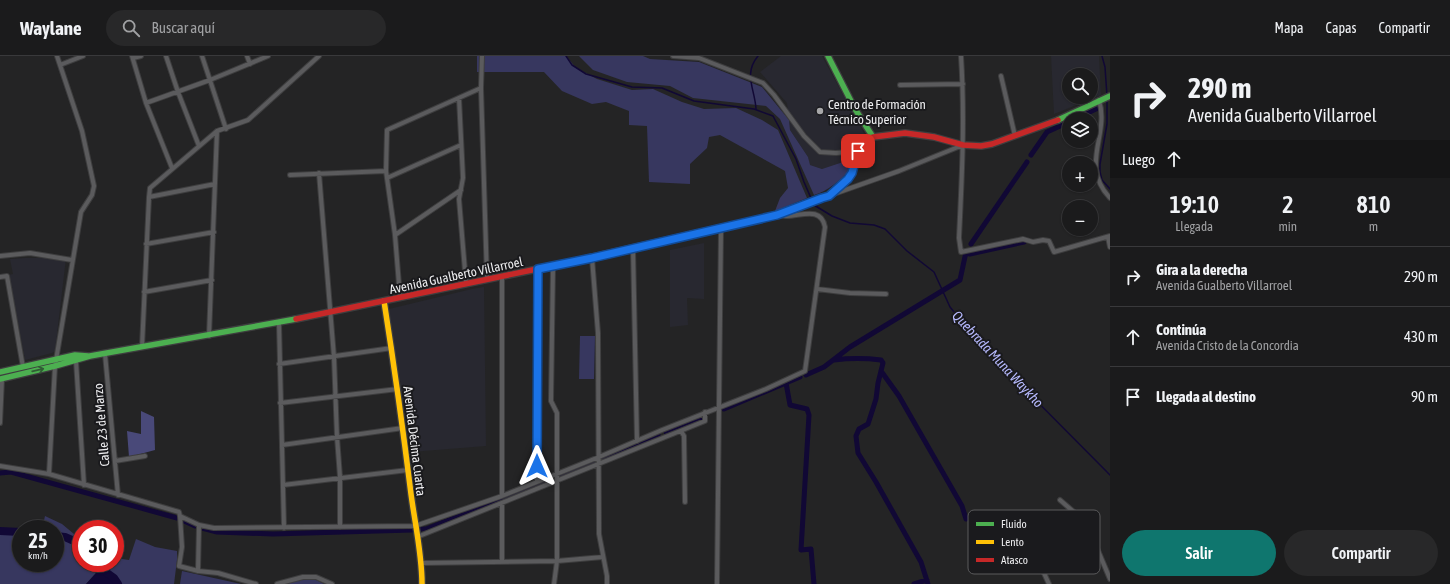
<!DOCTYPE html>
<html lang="es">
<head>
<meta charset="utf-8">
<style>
	body { margin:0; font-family:"Asap Condensed",sans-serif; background:#282829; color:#f1f3f6; height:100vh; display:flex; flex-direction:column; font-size:15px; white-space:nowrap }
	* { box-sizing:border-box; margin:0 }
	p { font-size:13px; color:#a0a1a3 }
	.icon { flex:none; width:22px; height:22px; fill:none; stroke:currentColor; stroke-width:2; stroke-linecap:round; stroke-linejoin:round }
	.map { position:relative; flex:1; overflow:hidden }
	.panel { display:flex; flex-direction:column; background:#1b1b1c; width:340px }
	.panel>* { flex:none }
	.hud { background:#1b1b1c; color:#f1f3f6; overflow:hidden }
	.buttons { position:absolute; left:1062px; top:12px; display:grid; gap:8px }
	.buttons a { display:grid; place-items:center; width:36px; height:36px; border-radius:50%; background:#1b1b1c; box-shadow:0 1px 3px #0004,0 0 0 1px #39393b; font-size:20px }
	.speed { position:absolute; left:12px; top:464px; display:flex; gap:8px; font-size:20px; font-weight:700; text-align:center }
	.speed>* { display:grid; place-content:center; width:52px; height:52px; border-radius:50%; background:#1b1b1c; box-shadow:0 1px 3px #0004,0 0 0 1px #39393b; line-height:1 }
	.speed small { font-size:10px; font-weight:400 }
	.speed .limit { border:6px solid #d22; background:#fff; color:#111 }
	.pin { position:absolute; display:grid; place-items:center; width:34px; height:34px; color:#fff; margin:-17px; border-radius:8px; box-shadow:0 2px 6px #0006 }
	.me { position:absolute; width:44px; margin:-22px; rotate:0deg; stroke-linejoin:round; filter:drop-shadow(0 0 3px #0008) }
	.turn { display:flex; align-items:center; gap:14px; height:84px; padding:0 12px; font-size:18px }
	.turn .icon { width:52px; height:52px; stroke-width:2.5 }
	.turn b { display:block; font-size:28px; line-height:34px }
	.then { display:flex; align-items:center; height:38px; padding:0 12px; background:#0003; gap:8px; font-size:15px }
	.eta { display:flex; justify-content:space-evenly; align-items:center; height:68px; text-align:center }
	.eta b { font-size:24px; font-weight:600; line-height:28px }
	.action { display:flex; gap:8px; margin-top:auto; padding:8px 12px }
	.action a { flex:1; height:46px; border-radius:24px; background:#0f766e; color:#fff; font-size:16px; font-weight:600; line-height:46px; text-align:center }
	.action a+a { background:#282829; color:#f1f3f6 }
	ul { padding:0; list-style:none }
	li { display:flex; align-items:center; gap:12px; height:60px; padding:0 12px; border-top:1px solid #39393b }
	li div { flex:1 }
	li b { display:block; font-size:15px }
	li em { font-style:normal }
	header { display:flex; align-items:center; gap:24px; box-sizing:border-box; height:56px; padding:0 20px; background:#1b1b1c; border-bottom:1px solid #39393b }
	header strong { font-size:19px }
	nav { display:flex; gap:22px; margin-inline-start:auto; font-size:14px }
	.search { width:280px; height:36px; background:#282829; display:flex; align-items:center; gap:10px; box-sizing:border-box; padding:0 14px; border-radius:22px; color:#a0a1a3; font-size:15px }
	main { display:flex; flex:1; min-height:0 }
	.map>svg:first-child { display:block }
</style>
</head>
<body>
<header>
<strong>Waylane</strong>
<div class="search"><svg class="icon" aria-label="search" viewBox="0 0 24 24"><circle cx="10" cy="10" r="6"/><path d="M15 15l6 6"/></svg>Buscar aquí</div>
<nav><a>Mapa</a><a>Capas</a><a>Compartir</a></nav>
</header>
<main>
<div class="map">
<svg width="1110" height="528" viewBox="0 0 1110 528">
	<rect width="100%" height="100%" fill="#242425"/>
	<!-- built -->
	<path fill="#282830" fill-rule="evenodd" d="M781 0H822L866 81 856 91 849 104 822 113 809 109 808 101 790 74 787 47 760 16Z
		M1051 0H1099L1101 39 1054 58ZM1069 19H1091V41H1069Z
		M704 187V243L687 242 688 269 670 271V194Z
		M25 202H66L55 295 52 297 25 304 9 219 13 218 10 203Z
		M484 231 486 390 411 396 389 253 472 233Z"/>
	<!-- green -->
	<path fill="#37375f" d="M477 0H566L576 12 597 23 632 34 653 33 682 46 704 53 736 52 762 64 778 74 807 142 775 155 780 142 788 132 785 115 720 79 709 81 707 92 690 108V128L649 126 647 70 629 69V55L606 46 592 48 562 35 544 16H477Z
		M579 0H643L650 3 699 6 762 31 789 64 790 74 808 101 810 109 822 113 849 104V115C839 125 828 135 814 139L780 63 766 50 693 42 670 30 627 26 593 14Z
		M580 280H595L594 323H579Z
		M45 460 62 468 74 478 81 480V484L68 479 55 477V473H42Z
		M0 477 21 478V507H55V482C63 484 79 487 81 497 82 500 81 504 81 507H88L96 517 86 528H0Z
		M136 483 155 491 177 495V504L174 528H120C115 519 109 517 105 507H115V502L129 504Z
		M182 515 241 528H180Z
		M296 524H316L324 528H286Z"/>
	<!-- forest -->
	<path fill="#494979" d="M141 355 154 361 155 394 129 401 127 375 141 378Z"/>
	<!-- water -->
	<path fill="#110835" d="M101 515C111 517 115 520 120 528H86L96 517Z"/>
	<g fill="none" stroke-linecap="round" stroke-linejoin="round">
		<!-- stream -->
		<path stroke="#110835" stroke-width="1.5" d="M566 0 572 9 586 18 632 31 662 32 694 45 754 53 773 60 796 103 804 126 814 149 832 160 850 167 874 169 885 173 907 195 934 216 950 251 980 288 1110 419
			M1102 0 1105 11 1107 40
			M1107 43V68L1100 108V116L1102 124 1110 133
			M756 53C755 33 743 18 758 0"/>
		<!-- canal -->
		<path stroke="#110835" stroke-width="5" d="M1075 63 1098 52
			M1031 99 1047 76 1069 66
			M971 188 1027 106
			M965 197 970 198 1024 186
			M834 304C850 302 865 302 881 304L883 307 878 327 876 343 868 368 859 373 856 380 858 397 876 426 921 506 928 528
			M881 315 899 340 962 450 966 463
			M806 319 824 311 850 291 960 224 966 196
			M786 327 790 349 807 353 809 359 801 494 811 493 814 528
			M724 353 800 321
			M666 376 702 362
			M601 404 658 379
			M0 417 11 416 177 462
			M560 421 594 407
			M184 465 195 470
			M202 472 217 476 273 478 412 474
			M419 473H426L552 424
			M914 528 927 524"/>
		<!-- river -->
		<path stroke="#110835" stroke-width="8" d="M0 475 21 476
			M55 480 65 481 81 488
			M102 507 107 517 114 522 118 528"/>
		<!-- street casing -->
		<g stroke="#3e3e3f" stroke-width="6">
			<path id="street" d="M132 0 146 47 172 112
				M166 0 178 36 199 90
				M202 0 226 73
				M247 0 250 8
				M482 0 481 32 487 223
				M673 0 699 2 763 27 774 39 804 80 820 96 836 97 858 95
				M961 0C965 61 962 121 959 182L961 196 1023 183 1033 186 1043 184 1049 185 1054 196 1110 180
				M133 2 141 0
				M60 9 83 0
				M1001 20 1015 80
				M900 29 963 28
				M459 42 463 122 459 143 466 227
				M1099 44C1110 79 1079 109 1110 142
				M146 47 210 24 268 0
				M319 117 334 301 337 381 340 421V471
				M290 119 386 115
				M387 122 461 89
				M831 139 899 115 963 89
				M149 141 215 128
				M395 179 461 134
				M1108 181 1110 191
				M146 188 214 176
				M633 192 637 385
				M0 200 30 197 72 204
				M592 202 598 277 599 478 607 520V528
				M553 210 551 345 557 357V505L554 528
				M502 220V440
				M0 221 7 220 23 311
				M817 233 850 237 886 238
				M144 236 212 224
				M400 241 395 179 386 115 387 74 481 32
				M279 267 284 472
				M209 280 217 75
				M142 291 149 141 150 132 217 75 248 64 319 0
				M105 298 118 439
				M76 305 84 429
				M279 308 392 292
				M280 347 398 333
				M0 367 2 323
				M681 375 684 380 685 446
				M282 389 403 372
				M115 405 145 400
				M0 410 49 418 179 456 180 460 199 469 214 472 415 470 502 440 599 401 662 374 766 333 805 315 825 171C821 150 801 160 787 160 784 160 781 159 778 159
				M49 418 55 310 81 156 92 139 94 130 82 75 57 0
				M537 425 538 213
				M283 429 408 414
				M1060 444 1082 463 1088 471 1110 523
				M180 460 182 491 179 510 198 515 218 517 256 528
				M1022 469 1049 528
				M417 481 705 365V356
				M502 505V447
				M422 507 557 505 603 501
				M198 515 199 469
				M277 528 303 521H316L332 528
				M717 528 721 172"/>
		</g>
		<!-- fast casing -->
		<g stroke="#3e3e3f" stroke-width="8">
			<path id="fast" d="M828 0 855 53 873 81
				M1058 64 1110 40
				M0 316 75 299 88 300
				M0 323 55 310 90 300 296 263"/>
		</g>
		<!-- slow casing -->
		<g stroke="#3e3e3f" stroke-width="8">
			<path id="slow" d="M571 206 764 162
				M384 245C394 309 403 373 411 438 415 468 422 498 422 528"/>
		</g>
		<!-- jam casing -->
		<g stroke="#3e3e3f" stroke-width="8">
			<path id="jam" d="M764 162 777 159 829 140 848 123 852 117 858 95 873 81 905 77 934 81 963 89 981 90 992 88 1058 64
				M296 263 571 206"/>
		</g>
		<!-- street -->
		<use href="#street" stroke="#5b5b5d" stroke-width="4"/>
		<!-- fast -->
		<use href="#fast" stroke="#4caf50" stroke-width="5.5"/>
		<!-- slow -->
		<use href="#slow" stroke="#ffc107" stroke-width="5.5"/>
		<!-- jam -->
		<use href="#jam" stroke="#c62828" stroke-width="5.5"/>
	</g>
	<!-- one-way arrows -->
	<defs><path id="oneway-shaft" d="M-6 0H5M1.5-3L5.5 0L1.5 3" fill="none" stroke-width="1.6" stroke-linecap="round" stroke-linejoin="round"/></defs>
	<use stroke="#305d34" href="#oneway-shaft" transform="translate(38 314) rotate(-13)"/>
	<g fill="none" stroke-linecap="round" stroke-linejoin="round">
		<!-- route casing -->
		<g stroke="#114b97" stroke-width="10">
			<path id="route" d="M537 410 538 213 592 202 777 159 822 142 829 140 848 123 852 117 858 95"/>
		</g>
		<!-- route -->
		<use href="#route" stroke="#1a73e8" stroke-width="7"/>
	</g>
	<!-- markers -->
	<circle fill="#a7a7a9" stroke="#1a1a1d" stroke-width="1.5" cx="820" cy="55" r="4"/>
	<g text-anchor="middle" stroke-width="4" stroke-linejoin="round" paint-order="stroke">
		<!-- poi labels -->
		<g font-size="13" fill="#eeeef0" stroke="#1a1a1d" text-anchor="start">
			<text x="828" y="53">Centro de Formación<tspan x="828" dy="15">Técnico Superior</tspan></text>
		</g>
		<!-- street labels -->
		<g font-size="13" fill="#eeeef0" stroke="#1a1a1d">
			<text transform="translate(456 219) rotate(-12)" y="5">Avenida Gualberto Villarroel</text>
			<text transform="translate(101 369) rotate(-95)" y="5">Calle 23 de Marzo</text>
			<text transform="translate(415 385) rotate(83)" y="5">Avenida Décima Cuarta</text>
		</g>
		<!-- water labels -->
		<g font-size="14" font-style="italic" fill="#b6b9fd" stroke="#1a1a1d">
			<text transform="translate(998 303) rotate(47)" y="5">Quebrada Muna Waykho</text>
		</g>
	</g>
	<!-- legend -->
	<rect x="968" y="454" width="132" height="64" rx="6" fill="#1a1a1d" stroke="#5a5a5c" stroke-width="1"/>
	<rect x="976" y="466" width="18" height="4" fill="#4caf50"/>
	<rect x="976" y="484" width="18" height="4" fill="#ffc107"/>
	<rect x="976" y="502" width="18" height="4" fill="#c62828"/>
	<g font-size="11" fill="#eeeef0">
		<text x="1001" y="472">Fluido</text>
		<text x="1001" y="490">Lento</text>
		<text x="1001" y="508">Atasco</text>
	</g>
</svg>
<div class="buttons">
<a><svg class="icon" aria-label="search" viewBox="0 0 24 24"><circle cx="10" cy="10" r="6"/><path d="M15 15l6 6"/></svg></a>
<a><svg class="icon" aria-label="layers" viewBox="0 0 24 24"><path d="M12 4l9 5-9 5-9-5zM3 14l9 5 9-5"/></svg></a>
<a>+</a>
<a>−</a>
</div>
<div class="speed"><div>25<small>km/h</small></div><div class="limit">30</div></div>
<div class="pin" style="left:858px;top:95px;background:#d93025"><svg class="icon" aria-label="arrive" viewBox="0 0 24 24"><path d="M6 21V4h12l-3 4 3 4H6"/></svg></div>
<svg class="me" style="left:537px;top:410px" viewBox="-20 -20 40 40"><path d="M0-17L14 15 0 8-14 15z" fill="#1a73e8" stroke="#fff" stroke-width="4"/></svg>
</div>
<section class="panel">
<div class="hud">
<div class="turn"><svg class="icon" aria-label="right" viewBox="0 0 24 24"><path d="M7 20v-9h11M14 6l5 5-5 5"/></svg><div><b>290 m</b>Avenida Gualberto Villarroel</div></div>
<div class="then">Luego<svg class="icon" aria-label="ahead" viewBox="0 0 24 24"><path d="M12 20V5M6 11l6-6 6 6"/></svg></div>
</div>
<div class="eta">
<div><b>19:10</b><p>Llegada</p></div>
<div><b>2</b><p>min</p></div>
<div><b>810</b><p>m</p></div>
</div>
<ul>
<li><svg class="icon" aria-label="right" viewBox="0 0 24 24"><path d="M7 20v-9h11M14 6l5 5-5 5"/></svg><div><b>Gira a la derecha</b><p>Avenida Gualberto Villarroel</p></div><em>290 m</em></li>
<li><svg class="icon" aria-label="ahead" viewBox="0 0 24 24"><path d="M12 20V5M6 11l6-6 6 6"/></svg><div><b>Continúa</b><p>Avenida Cristo de la Concordia</p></div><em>430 m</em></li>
<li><svg class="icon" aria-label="arrive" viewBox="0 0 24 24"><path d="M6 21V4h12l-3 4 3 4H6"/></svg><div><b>Llegada al destino</b></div><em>90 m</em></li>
</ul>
<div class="action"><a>Salir</a><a>Compartir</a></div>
</section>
</main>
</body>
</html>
